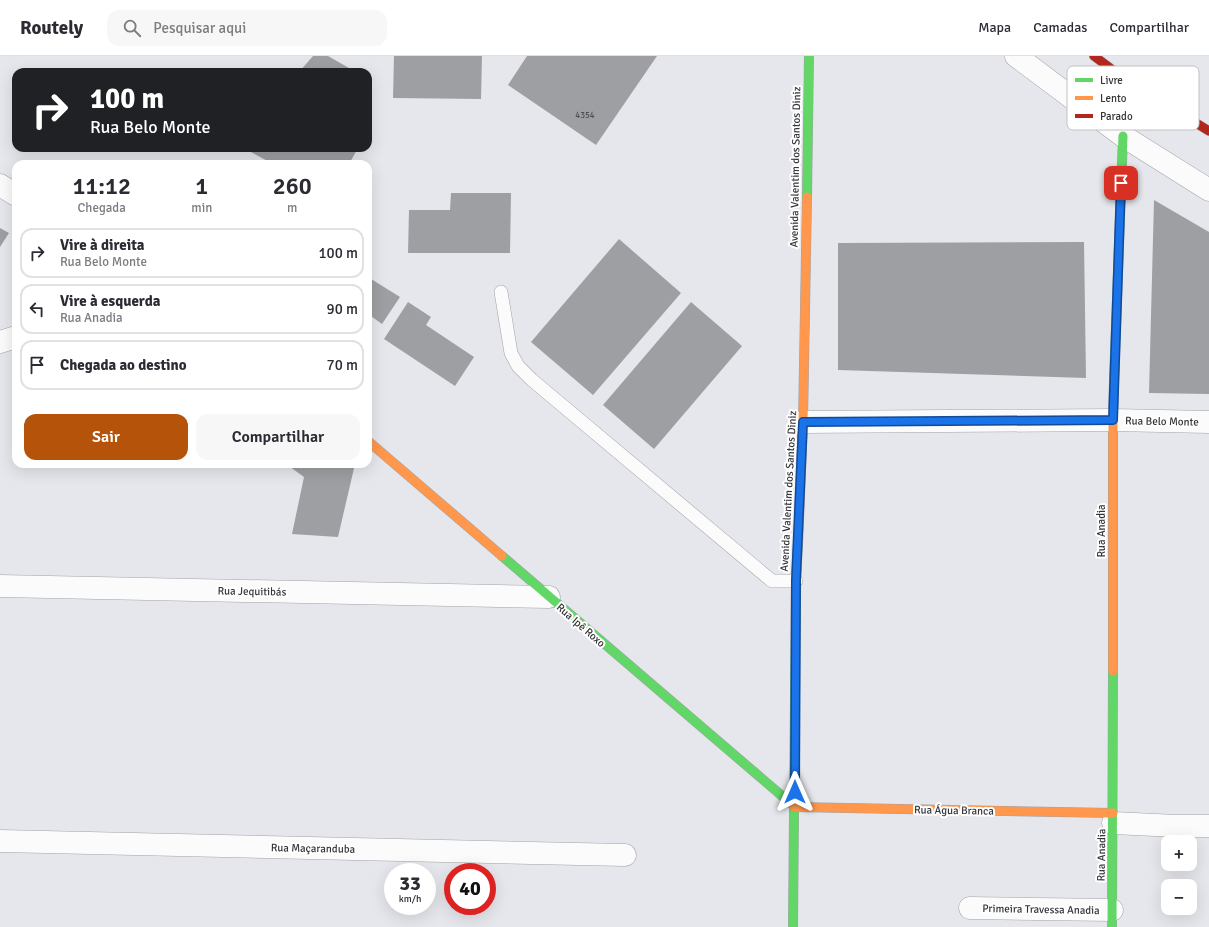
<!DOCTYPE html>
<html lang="pt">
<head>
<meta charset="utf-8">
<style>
	body { margin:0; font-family:Signika,sans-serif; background:#f7f7f7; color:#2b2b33; height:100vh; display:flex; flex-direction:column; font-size:15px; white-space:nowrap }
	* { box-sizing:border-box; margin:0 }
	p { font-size:13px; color:#7c7c81 }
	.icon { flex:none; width:22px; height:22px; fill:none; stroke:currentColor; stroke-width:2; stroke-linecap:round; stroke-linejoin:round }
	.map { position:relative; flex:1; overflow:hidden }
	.sheet { position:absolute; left:12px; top:104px; width:360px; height:308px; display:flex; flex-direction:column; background:#fff; border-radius:12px; box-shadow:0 4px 16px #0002 }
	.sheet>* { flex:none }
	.top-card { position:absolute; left:12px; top:12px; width:360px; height:84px; border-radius:12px; box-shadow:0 4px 16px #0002; background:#202124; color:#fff; overflow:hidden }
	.buttons { position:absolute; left:1161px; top:779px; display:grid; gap:8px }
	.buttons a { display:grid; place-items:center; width:36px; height:36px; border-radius:8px; background:#fff; box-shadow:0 4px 16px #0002; font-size:20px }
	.speed { position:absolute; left:384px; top:807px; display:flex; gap:8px; font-size:20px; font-weight:700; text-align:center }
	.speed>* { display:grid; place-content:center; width:52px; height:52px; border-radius:50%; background:#fff; box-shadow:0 4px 16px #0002; line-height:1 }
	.speed small { font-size:10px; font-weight:400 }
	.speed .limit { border:6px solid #d22; background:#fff; color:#111 }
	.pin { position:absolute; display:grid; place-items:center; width:34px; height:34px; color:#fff; margin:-17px; border-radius:8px; box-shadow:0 2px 6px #0006 }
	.me { position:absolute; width:44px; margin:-22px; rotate:0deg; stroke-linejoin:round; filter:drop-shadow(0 0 3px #0008) }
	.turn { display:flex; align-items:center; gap:14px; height:84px; padding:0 12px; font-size:18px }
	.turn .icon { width:52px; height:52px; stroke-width:2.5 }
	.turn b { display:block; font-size:28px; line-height:34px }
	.eta { display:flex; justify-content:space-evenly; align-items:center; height:68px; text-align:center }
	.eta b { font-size:24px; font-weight:600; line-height:28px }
	.button { display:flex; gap:8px; margin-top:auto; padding:8px 12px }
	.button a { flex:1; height:46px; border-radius:12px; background:#b45309; color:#fff; font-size:16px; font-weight:600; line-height:46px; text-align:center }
	.button a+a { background:#f7f7f7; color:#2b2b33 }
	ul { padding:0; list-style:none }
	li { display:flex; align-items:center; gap:12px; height:50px; margin:0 8px 6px; padding:0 4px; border:2px solid #e1e1e2; border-radius:12px }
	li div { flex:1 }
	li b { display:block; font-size:15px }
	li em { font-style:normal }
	header { display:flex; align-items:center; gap:24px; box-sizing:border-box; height:56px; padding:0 20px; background:#fff; border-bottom:1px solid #e1e1e2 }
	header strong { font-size:19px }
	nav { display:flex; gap:22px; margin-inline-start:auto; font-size:14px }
	.search { width:280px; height:36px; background:#f7f7f7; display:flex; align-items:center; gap:10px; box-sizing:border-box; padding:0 14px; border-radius:12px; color:#7c7c81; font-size:15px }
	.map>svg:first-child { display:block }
</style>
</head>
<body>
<header>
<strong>Routely</strong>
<div class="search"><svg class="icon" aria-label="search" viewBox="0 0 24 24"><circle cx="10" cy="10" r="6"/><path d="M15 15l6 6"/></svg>Pesquisar aqui</div>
<nav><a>Mapa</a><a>Camadas</a><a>Compartilhar</a></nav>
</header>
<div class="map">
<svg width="1209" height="871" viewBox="0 0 1209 871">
	<rect width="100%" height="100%" fill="#e6e7ec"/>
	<!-- building -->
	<path fill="#9e9fa2" d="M313 0H328L356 16H299Z
		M394 0H482L481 43 393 42Z
		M527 0H657L596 89 508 29Z
		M368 23 369 24 370 72 368 75Z
		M251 92H358L349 108H273L249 95Z
		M451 137H511L510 197H408L409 154H450Z
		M1154 144 1209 176V338L1149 337Z
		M0 172 9 177 0 191Z
		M619 183 681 237 593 339 531 286Z
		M1084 186 1086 322 838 314V187Z
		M368 221 400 241 382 268 368 258Z
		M408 246 431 261 426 269 474 301 455 330 384 283Z
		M691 246 742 290 654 393 603 349Z
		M286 408H355L338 481 292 478 304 421Z"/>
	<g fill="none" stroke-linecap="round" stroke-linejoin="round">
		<!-- lane casing -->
		<g stroke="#a3a3a7" stroke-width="14">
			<path id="lane" d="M501 236 511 297 518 310 532 324 772 525H796"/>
		</g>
		<!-- street casing -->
		<g stroke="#a3a3a7" stroke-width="23">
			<path id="street" d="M1016 0 1123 80 1209 134
				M0 129 16 139
				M0 286 16 281
				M803 366 1113 364 1209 366
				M0 530 549 541
				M1113 767 1177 770H1209
				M0 785 625 799
				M970 852 1112 854"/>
		</g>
		<!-- fast casing -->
		<g stroke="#a3a3a7" stroke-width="10">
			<path id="fast" d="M807 141 809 0
				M1114 325 1123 80
				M502 500 788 745
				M793 871 796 525 798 488
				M1112 871 1113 615"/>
		</g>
		<!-- slow casing -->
		<g stroke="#a3a3a7" stroke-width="10">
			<path id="slow" d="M368 385 502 500
				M798 488 803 366 807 141
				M1113 615V364L1114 325
				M788 745 795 751 1113 757"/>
		</g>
		<!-- jam casing -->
		<g stroke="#a3a3a7" stroke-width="10">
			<path id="jam" d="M1094 0 1126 24 1209 75"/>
		</g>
		<!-- lane -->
		<use href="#lane" stroke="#fbfbfc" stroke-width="13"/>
		<!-- street -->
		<use href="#street" stroke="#fbfbfc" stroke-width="22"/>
		<!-- fast -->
		<use href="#fast" stroke="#63d668" stroke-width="9"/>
		<!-- slow -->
		<use href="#slow" stroke="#ff974d" stroke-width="9"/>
		<!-- jam -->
		<use href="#jam" stroke="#b3261e" stroke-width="9"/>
	</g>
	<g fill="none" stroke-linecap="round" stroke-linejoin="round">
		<!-- route casing -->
		<g stroke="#114b97" stroke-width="10">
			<path id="route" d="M795 736 796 524 803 366 1113 364 1121 127"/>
		</g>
		<!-- route -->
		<use href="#route" stroke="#1a73e8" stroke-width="7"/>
	</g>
	<g text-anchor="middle" stroke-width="4" stroke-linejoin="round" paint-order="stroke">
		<!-- number labels -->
		<g font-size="9" fill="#4f5053">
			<text x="585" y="62">4354</text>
		</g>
		<!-- street labels -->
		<g font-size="11" fill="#353539" stroke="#fff">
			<text transform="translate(795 111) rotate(-89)" y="4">Avenida Valentim dos Santos Diniz</text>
			<text transform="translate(1162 365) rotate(1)" y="4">Rua Belo Monte</text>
			<text transform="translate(788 435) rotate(-87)" y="4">Avenida Valentim dos Santos Diniz</text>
			<text transform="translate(1101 475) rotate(-90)" y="4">Rua Anadia</text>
			<text transform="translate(252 535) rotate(1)" y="4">Rua Jequitibás</text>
			<text transform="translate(581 569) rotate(41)" y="4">Rua Ipê Roxo</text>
			<text transform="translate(954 754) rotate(1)" y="4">Rua Água Branca</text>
			<text transform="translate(313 792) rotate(1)" y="4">Rua Maçaranduba</text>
			<text transform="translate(1101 799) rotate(-89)" y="4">Rua Anadia</text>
			<text transform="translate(1041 853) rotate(1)" y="4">Primeira Travessa Anadia</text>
		</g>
	</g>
	<!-- legend -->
	<rect x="1067" y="10" width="132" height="64" rx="6" fill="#fff" stroke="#c2c2c4" stroke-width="1"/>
	<rect x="1075" y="22" width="18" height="4" fill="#63d668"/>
	<rect x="1075" y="40" width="18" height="4" fill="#ff974d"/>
	<rect x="1075" y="58" width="18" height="4" fill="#b3261e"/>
	<g font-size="11" fill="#353539">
		<text x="1100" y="28">Livre</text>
		<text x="1100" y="46">Lento</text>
		<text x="1100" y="64">Parado</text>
	</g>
</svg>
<div class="buttons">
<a>+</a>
<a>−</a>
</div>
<div class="speed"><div>33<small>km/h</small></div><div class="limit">40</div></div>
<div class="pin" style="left:1121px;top:127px;background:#d93025"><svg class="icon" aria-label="arrive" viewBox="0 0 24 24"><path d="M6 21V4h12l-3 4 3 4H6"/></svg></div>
<svg class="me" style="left:795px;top:736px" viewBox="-20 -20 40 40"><path d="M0-17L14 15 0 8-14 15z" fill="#1a73e8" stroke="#fff" stroke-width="4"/></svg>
<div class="top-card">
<div class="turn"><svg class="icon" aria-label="right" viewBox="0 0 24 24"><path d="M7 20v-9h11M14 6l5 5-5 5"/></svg><div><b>100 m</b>Rua Belo Monte</div></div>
</div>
<section class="sheet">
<div class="eta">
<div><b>11:12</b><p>Chegada</p></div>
<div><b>1</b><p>min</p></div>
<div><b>260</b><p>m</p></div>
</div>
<ul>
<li><svg class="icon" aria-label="right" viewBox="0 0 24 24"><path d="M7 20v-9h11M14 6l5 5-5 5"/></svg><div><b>Vire à direita</b><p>Rua Belo Monte</p></div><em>100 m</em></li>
<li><svg class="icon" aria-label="left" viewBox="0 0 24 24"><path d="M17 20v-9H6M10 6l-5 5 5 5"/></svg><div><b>Vire à esquerda</b><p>Rua Anadia</p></div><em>90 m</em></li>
<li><svg class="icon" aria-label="arrive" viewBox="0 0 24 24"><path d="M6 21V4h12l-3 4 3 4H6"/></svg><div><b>Chegada ao destino</b></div><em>70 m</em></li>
</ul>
<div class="button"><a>Sair</a><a>Compartilhar</a></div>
</section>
</div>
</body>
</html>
